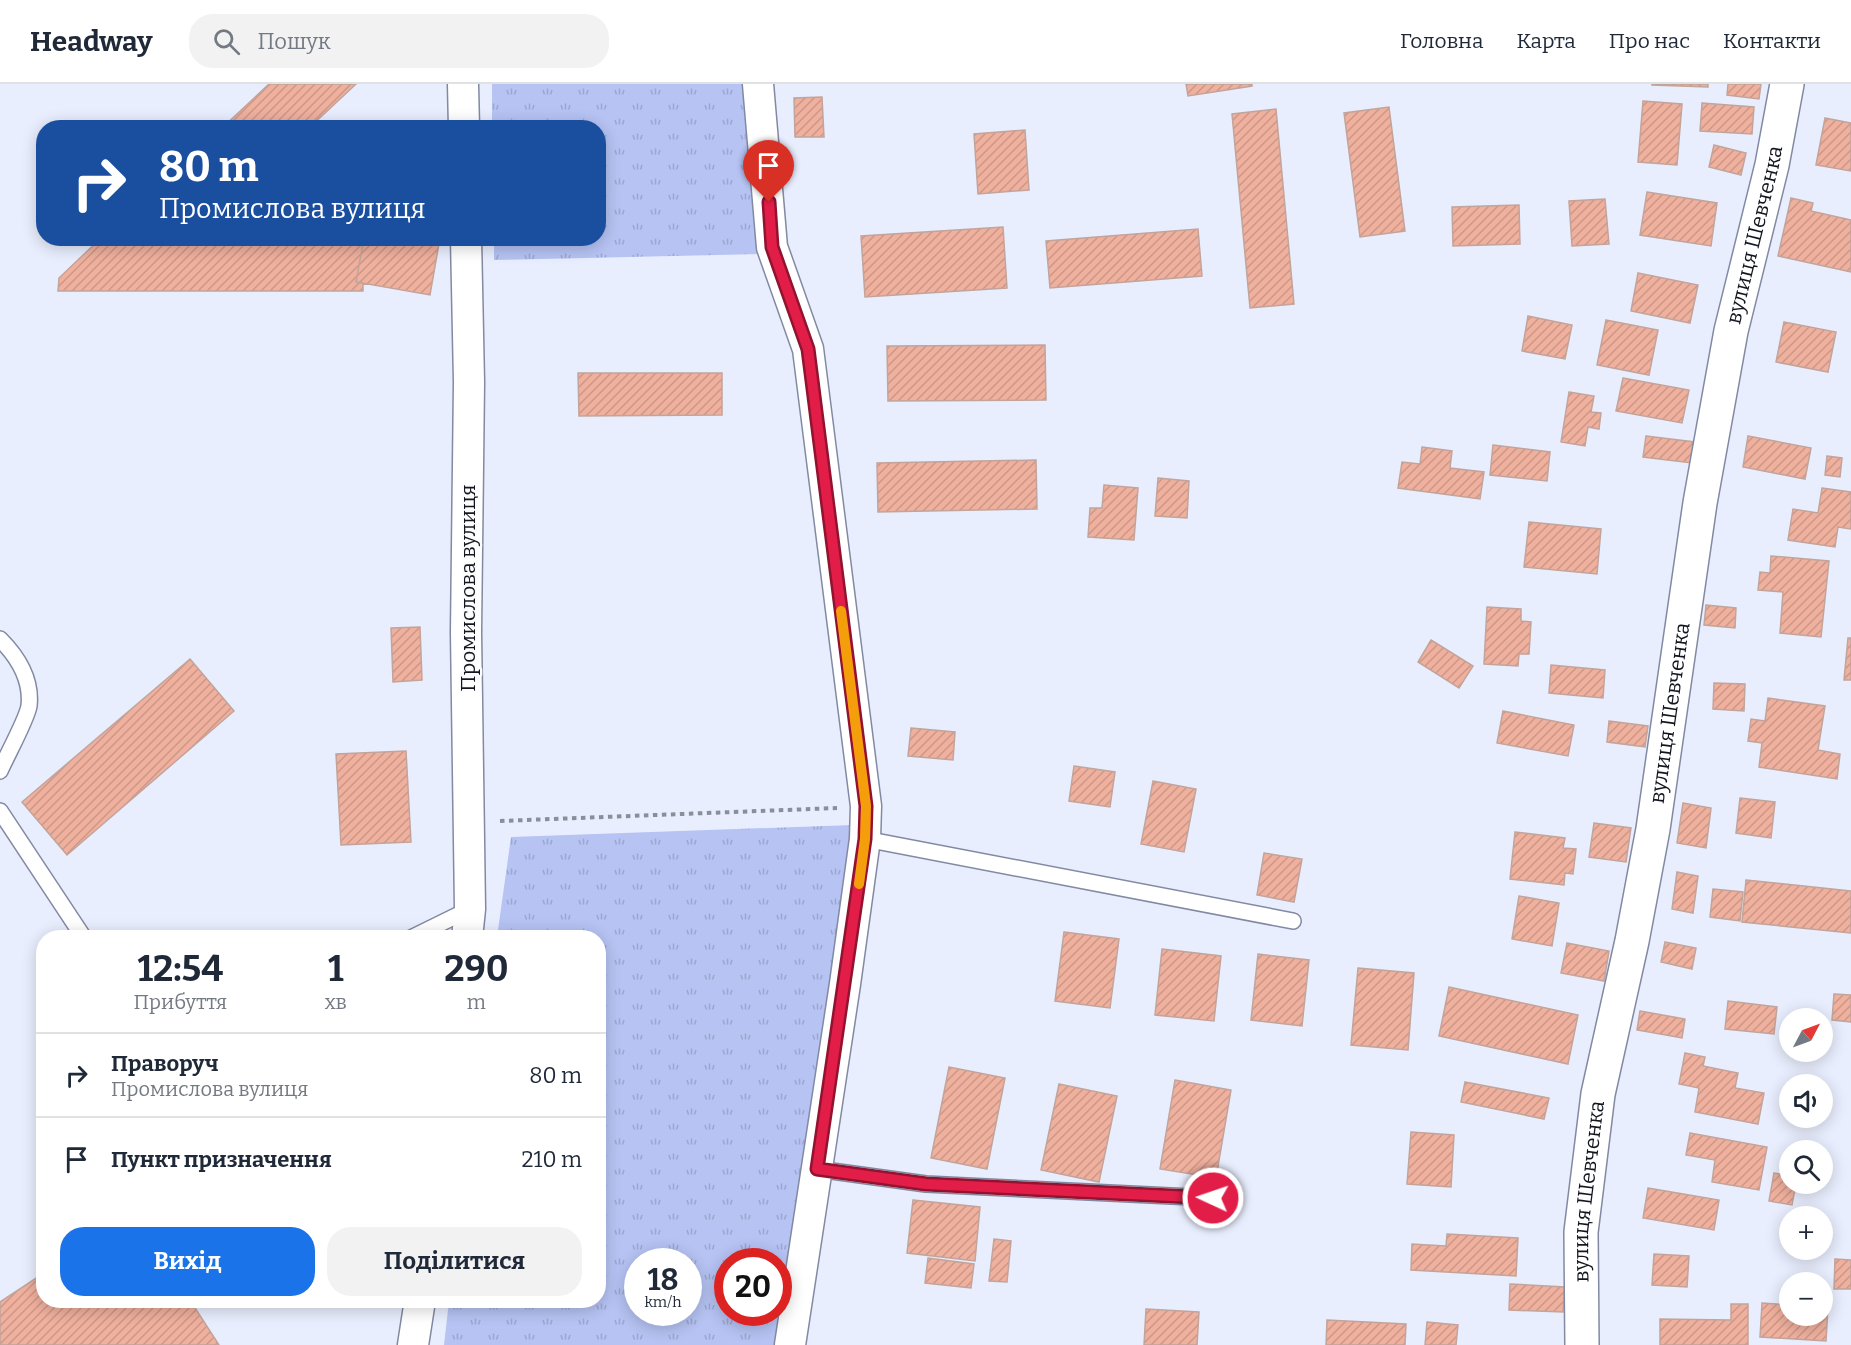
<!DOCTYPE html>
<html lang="uk">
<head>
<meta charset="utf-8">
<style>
	body { margin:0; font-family:Bitter,serif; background:#f2f2f3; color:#1f2937; height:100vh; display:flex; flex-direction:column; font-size:22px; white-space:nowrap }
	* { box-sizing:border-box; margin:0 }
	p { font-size:20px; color:#747a83 }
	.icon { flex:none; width:33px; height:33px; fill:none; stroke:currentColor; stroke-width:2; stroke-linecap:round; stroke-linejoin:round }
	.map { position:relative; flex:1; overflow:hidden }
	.side { position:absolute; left:36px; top:846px; width:570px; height:378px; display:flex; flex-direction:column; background:#fff; border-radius:24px; box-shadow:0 3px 15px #0003 }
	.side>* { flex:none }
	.top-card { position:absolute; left:36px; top:36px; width:570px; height:126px; border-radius:24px; box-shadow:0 3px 15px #0003; background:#1a4fa0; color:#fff; overflow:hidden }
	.needle { width:39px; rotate:49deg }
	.tools { position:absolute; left:1779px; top:924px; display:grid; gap:12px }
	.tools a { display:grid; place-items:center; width:54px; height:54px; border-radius:50%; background:#fff; box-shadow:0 3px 15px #0003; font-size:30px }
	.speed { position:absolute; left:624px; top:1164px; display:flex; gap:12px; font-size:30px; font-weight:700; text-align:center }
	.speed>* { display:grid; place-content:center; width:78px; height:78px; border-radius:50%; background:#fff; box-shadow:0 3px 15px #0003; line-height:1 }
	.speed small { font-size:15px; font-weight:400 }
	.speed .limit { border:9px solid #d22; background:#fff; color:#111 }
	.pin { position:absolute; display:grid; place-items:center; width:51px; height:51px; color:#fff; margin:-62px -26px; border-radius:50% 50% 50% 0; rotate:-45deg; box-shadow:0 0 6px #0007 }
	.pin .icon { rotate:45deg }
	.me { position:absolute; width:66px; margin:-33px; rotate:273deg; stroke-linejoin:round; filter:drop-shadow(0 0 4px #0008) }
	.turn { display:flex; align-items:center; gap:21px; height:126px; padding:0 24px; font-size:27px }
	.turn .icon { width:78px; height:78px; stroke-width:2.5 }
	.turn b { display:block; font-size:42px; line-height:51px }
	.eta { display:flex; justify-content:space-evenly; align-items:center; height:102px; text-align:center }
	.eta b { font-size:36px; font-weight:700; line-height:42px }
	.cta { display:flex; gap:12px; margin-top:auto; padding:12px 24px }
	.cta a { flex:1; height:69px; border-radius:24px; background:#1a73e8; color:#fff; font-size:24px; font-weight:700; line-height:69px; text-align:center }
	.cta a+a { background:#f2f2f3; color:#1f2937 }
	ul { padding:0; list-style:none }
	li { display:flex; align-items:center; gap:18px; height:84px; padding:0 24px; border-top:2px solid #e0e1e3 }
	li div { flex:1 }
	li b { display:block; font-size:22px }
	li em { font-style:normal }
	header { display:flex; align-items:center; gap:36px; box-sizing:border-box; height:84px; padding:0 30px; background:#fff; border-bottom:2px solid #e0e1e3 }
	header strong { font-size:28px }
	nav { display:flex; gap:33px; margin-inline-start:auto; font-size:21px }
	.search { width:420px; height:54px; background:#f2f2f3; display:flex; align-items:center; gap:15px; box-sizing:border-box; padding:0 21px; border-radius:24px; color:#747a83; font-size:22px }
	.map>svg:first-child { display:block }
</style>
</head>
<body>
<header>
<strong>Headway</strong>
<div class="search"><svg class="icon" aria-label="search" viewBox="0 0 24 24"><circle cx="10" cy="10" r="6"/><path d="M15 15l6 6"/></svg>Пошук</div>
<nav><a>Головна</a><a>Карта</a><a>Про нас</a><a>Контакти</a></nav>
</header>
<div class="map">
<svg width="1851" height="1261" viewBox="0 0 1851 1261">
	<defs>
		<pattern id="grass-tufts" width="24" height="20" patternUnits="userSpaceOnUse" patternTransform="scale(1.5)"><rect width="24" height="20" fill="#b6c3f3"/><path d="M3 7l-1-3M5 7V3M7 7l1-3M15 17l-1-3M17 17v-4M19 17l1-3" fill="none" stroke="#9ca7d0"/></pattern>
		<pattern id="building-hatch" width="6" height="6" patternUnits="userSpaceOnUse" patternTransform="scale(1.5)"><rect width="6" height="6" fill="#f0b09e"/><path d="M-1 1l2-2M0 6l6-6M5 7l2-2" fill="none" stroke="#cd9788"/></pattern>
	</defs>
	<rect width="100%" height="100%" fill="#e9eefe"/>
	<!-- grass -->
	<path fill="url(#grass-tufts)" fill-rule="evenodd" d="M492 0H749L761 170 494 176V155L598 154V44L492 43Z
		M853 741 781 1261H444L449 1217 598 1216V854L497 853 511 753ZM638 1178H688V1228H638ZM728 1178H778V1228H728Z"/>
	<!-- building -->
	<path fill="url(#building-hatch)" stroke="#c2a49b" stroke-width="1.5" d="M269 0H356L309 44H222Z
		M1186 0H1252V2L1188 12Z
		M1652 0H1708V3L1652 1Z
		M1728 0H1761L1759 15 1727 11Z
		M822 13 824 53H795L794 14Z
		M1643 17 1682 20 1677 81 1638 78Z
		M1702 19 1754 23 1752 50 1700 47Z
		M1389 23 1405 147 1360 153 1344 29Z
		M1276 25 1294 220 1250 224 1232 30Z
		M1825 34 1851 39V87L1816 81Z
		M1025 46 1029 106 978 110 974 50Z
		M1714 61 1746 69 1741 91 1709 83Z
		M1647 108 1717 119 1711 162 1640 151Z
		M1791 114 1813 119 1811 127 1851 136V188L1778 172Z
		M1605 115 1609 160 1572 162 1569 117Z
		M1519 121 1520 160 1453 162 1452 123Z
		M1003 143 1007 204 865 213 861 152Z
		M1198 145 1202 192 1050 204 1046 157Z
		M101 154H364L356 198 363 199V207H58L59 194Z
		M364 154H440L430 211 356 198Z
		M1638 189 1698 201 1690 239 1631 227Z
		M1528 232 1572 241 1565 275 1522 267Z
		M1606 236 1658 246 1649 291 1597 281Z
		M1784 238 1836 248 1828 288 1776 278Z
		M1045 261 1046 316 888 317 887 262Z
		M578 289H722V331L579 332Z
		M1623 294 1689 306 1682 339 1616 327Z
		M1569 308 1594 312 1591 328 1601 329 1599 345 1588 343 1585 362 1561 358Z
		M1646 352 1695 358 1692 379 1643 373Z
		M1748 352 1811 364 1805 395 1743 383Z
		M1493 361 1550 368 1547 397 1490 391Z
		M1422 363 1452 367 1450 384 1484 388 1480 415 1398 404 1402 378 1420 380Z
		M1827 372 1842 374 1840 393 1825 391Z
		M1036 376 1037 425 878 428 877 379Z
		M1158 394 1189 397 1187 434 1155 432Z
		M1104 401 1138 404 1134 456 1088 453 1090 424H1102Z
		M1822 404 1851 408V445L1838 443 1835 463 1788 456 1793 425 1818 429Z
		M1529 438 1601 445 1597 490 1524 483Z
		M1771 472 1829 477 1821 553 1780 549 1783 508 1758 506 1760 488 1770 489Z
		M1706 521 1736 524 1735 544 1704 541Z
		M1487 523 1521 525V537L1531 538 1529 570H1519L1518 582 1484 580Z
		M420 543 422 596 393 598 391 544Z
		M1848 554H1851V596H1844Z
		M1431 556 1473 582 1459 604 1418 578Z
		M190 575 234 627 67 771 22 718Z
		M1551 581 1605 586 1603 614 1549 609Z
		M1714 599 1745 600 1744 627 1713 625Z
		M1768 614 1825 622 1818 666 1840 670 1837 695 1759 683 1762 659 1748 657 1751 635 1765 637Z
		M1503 627 1574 641 1568 672 1497 659Z
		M1609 637 1648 642 1645 663 1607 658Z
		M911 644 955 648 953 676 908 672Z
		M406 667 411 758 341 761 336 670Z
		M1074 682 1115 688 1110 723 1069 717Z
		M1153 697 1196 705 1184 768 1141 760Z
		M1740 714 1775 718 1771 754 1736 749Z
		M1683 719 1711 724 1706 764 1677 759Z
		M1594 739 1631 744 1626 778 1589 773Z
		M1515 748 1565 754 1563 764 1576 765 1573 790 1565 789 1564 801 1510 795Z
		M1264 769 1302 775 1294 818 1257 811Z
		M1677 788 1698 792 1693 829 1672 825Z
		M1746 796 1851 807V849L1742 838Z
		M1713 805 1743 808 1740 837 1710 833Z
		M1519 812 1559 819 1552 862 1512 855Z
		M1064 848 1119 855 1110 924 1055 917Z
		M1665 858 1696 864 1692 885 1661 878Z
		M1567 859 1609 867 1604 897 1561 889Z
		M1162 865 1221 872 1214 937 1155 931Z
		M1258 870 1309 876 1302 942 1251 936Z
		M1358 884 1414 889 1408 966 1351 961Z
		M1449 903 1578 931 1568 980 1439 952Z
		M1834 910 1851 911V938L1832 936Z
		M1728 917 1777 923 1774 950 1725 945Z
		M1640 927 1685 935 1682 954 1637 946Z
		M1685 969 1705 973 1703 982 1738 989 1735 1004 1764 1009 1758 1040 1695 1028 1699 1004 1679 1000Z
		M949 983 1005 994 987 1085 931 1074Z
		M1175 996 1231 1006 1216 1094 1160 1085Z
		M1465 998 1549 1014 1544 1035 1461 1018Z
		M1059 1000 1117 1012 1099 1098 1041 1086Z
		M1411 1048 1454 1051 1451 1103 1407 1100Z
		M1690 1049 1767 1063 1759 1106 1712 1098 1715 1076 1686 1071Z
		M1774 1089 1790 1092V1100H1796L1792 1121 1769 1117Z
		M1648 1104 1719 1116 1714 1146 1643 1134Z
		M913 1116 980 1123 975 1177 907 1169Z
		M1447 1150 1518 1154 1516 1192 1411 1186 1412 1160 1446 1162Z
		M994 1155 1011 1157 1007 1198 989 1197Z
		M1654 1170 1689 1172 1687 1203 1652 1201Z
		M928 1174 974 1180 971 1204 925 1199Z
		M1835 1175 1851 1176V1205H1834Z
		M44 1189V1216H190L219 1261H0V1218Z
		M1510 1200 1565 1203 1563 1228 1509 1226Z
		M1762 1219 1790 1221V1232H1822V1223H1828L1826 1257 1760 1253Z
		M1731 1220H1748V1261H1660V1235L1731 1236Z
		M1146 1225 1199 1228 1197 1261H1144Z
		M1327 1236 1406 1240 1405 1261H1326Z
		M1427 1238 1458 1241 1456 1261H1425Z"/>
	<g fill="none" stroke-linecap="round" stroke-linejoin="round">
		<!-- service casing -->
		<g stroke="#8289a2" stroke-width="18">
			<path id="service" d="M0 555C18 573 32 595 29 622 27 635 6 673 0 687
				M0 727 84 854
				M865 755 1293 837
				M411 854 470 825
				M817 1085 926 1100 1213 1114"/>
		</g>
		<!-- minor casing -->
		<g stroke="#8289a2" stroke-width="33">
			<path id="minor" d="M463 0 464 44
				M758 0 772 163 808 265 866 722 865 755 845 900 790 1261
				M466 154 469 298 466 548 470 825 467 854
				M413 1261 420 1216"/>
		</g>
		<!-- tertiary casing -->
		<g stroke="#8289a2" stroke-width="36">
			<g id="tertiary">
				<path id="s1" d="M1582 1261 1581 1148 1598 1010 1632 857 1653 745 1700 419 1731 247 1772 81 1787 0"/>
			</g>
		</g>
		<!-- path -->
		<path stroke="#8a8e9b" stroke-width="4" stroke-dasharray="4.5 4.5" stroke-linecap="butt" d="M500 737 837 724"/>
		<!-- service -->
		<use href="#service" stroke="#fff" stroke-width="15"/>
		<!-- minor -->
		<use href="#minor" stroke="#fff" stroke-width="30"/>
		<!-- tertiary -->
		<use href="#tertiary" stroke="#fff" stroke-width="33"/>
	</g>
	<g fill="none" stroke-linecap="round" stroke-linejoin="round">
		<!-- route casing -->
		<g stroke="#92132f" stroke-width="15">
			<path id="route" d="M769 118 772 163 808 265 866 722 865 755 817 1085 926 1100 1213 1114"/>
		</g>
		<!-- route -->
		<use href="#route" stroke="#e11d48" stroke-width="10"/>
		<!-- slow -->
		<path stroke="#f59e0b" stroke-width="10" d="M841 527 866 722 865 755 859 800"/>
	</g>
	<g text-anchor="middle" stroke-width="4.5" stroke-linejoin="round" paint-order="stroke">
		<!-- street labels -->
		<g font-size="21" fill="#13161f" stroke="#fcfcfc">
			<text dy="7" stroke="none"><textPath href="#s1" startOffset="1126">вулиця Шевченка</textPath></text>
			<text transform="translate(468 504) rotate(-90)" y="7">Промислова вулиця</text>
			<text dy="7" stroke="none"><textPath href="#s1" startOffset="640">вулиця Шевченка</textPath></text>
			<text dy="7" stroke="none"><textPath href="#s1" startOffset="154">вулиця Шевченка</textPath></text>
		</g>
	</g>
</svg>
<div class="tools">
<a><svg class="needle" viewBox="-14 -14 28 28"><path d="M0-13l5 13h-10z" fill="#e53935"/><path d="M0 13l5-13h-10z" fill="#747a83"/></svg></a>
<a><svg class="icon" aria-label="sound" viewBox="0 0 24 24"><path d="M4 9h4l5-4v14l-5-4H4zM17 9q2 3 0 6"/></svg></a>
<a><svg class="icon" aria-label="search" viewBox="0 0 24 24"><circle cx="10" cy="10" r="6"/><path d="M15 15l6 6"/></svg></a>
<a>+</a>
<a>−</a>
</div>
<div class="speed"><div>18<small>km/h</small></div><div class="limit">20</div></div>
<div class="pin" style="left:769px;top:118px;background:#d93025"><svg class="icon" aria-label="arrive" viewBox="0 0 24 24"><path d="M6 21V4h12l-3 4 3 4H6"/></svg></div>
<svg class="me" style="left:1213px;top:1114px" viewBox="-20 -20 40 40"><circle r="17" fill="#e11d48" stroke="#fff" stroke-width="3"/><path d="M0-11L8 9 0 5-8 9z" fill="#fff"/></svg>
<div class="top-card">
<div class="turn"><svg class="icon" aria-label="right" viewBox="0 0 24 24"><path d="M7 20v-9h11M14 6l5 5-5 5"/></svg><div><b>80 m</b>Промислова вулиця</div></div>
</div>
<section class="side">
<div class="eta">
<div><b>12:54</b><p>Прибуття</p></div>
<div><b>1</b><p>хв</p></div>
<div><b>290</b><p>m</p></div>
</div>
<ul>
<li><svg class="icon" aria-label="right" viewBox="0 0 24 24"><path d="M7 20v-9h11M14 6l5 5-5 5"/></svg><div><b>Праворуч</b><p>Промислова вулиця</p></div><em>80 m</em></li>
<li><svg class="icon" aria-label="arrive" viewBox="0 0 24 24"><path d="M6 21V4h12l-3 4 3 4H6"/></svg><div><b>Пункт призначення</b></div><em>210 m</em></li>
</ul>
<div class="cta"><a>Вихід</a><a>Поділитися</a></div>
</section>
</div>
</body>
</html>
